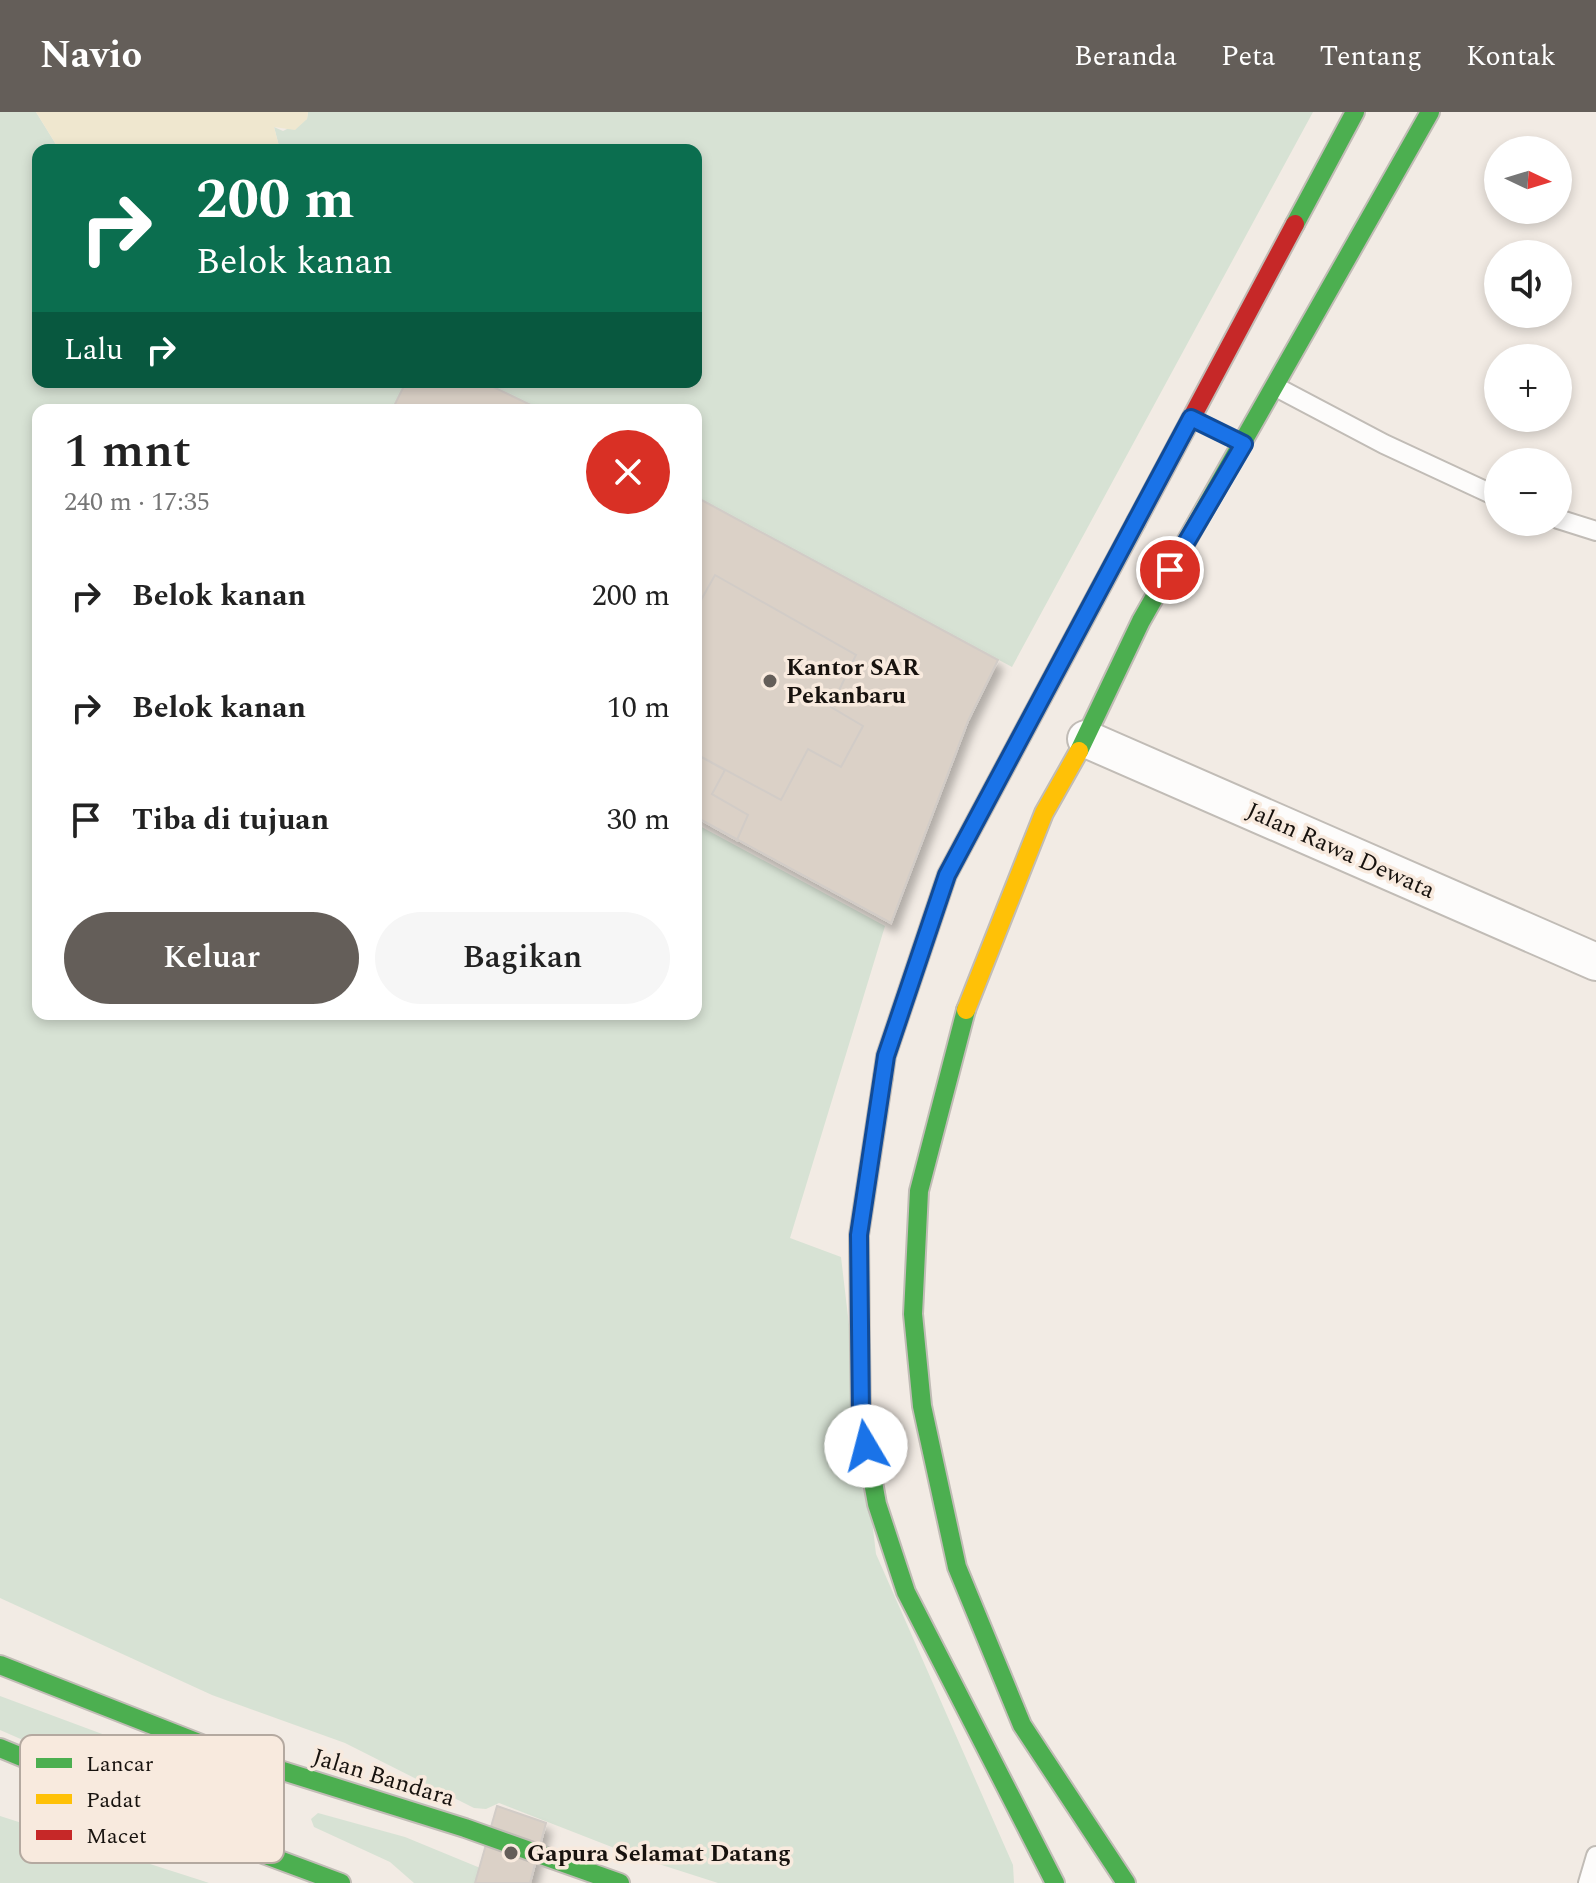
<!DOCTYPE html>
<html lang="id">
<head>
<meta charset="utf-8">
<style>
	body { margin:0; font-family:Spectral,serif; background:#f6f6f6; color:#222; height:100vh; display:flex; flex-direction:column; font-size:30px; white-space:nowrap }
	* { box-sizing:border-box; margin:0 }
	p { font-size:26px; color:#767676 }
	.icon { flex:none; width:44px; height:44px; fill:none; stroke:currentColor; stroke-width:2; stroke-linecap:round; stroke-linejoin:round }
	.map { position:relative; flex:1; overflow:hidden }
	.panel { position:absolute; left:32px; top:292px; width:670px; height:616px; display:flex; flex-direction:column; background:#fff; border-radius:16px; box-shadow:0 4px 12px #0003 }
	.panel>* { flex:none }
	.top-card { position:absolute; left:32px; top:32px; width:670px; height:244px; border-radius:16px; box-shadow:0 4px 12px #0003; background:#0b6e4f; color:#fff; overflow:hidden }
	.needle { width:52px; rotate:94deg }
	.tools { position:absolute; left:1484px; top:24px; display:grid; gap:16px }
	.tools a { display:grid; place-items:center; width:88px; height:88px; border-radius:50%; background:#fff; box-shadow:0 4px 12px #0003; font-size:40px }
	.pin { position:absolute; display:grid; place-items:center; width:68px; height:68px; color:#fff; margin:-34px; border:4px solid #fff; border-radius:50%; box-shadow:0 2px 8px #0007 }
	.me { position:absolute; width:88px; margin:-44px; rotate:352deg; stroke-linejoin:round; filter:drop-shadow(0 0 6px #0008) }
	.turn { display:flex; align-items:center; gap:28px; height:168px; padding:0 32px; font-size:36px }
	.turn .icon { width:104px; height:104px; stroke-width:2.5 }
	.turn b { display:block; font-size:56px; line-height:68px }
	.then { display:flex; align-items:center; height:76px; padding:0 32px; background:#0003; gap:16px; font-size:30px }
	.round { display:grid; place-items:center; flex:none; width:84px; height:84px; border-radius:42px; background:#f6f6f6 }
	.head { display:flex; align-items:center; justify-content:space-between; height:136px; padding:0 32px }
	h1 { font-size:48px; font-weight:600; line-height:60px }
	.button { display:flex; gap:16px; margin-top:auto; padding:16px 32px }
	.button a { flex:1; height:92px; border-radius:48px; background:#645e59; color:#fff; font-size:32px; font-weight:600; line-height:92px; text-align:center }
	.button a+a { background:#f6f6f6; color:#222 }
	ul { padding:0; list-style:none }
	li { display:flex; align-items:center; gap:24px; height:112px; padding:0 32px }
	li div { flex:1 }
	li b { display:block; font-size:30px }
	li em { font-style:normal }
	header { display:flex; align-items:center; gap:48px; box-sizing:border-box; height:112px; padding:0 40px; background:#645e59; color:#fff }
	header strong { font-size:38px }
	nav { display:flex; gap:44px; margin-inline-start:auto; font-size:28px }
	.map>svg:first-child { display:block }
</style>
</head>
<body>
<header>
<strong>Navio</strong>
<nav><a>Beranda</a><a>Peta</a><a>Tentang</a><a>Kontak</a></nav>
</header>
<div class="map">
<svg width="1596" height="1771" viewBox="0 0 1596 1771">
	<defs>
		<filter id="shadow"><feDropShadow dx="5" dy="9" stdDeviation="4" flood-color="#0004"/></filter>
	</defs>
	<rect width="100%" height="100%" fill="#f2ebe4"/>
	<!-- green -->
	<path fill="#d7e2d4" d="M0 0H36L57 34 64 38H38V270H406L391 298H38V902H696V712L885 814 790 1126 841 1145 876 1442 1013 1753 1014 1771H718L640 1746 499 1691 486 1697 474 1696 345 1631 212 1583 0 1486Z
		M308 0H1313L1012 555 696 385V298H541L483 270H696V38H280L274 15 283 19 307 7Z
		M0 1584 191 1655 177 1695 0 1618Z
		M318 1701 405 1725 517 1771H414L390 1750 314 1715 311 1707Z
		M0 1704 200 1768 209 1771H0Z"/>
	<!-- sand -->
	<path fill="#efe7cf" d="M36 0H308L307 7 295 18 274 15 280 38H64L57 34Z"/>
	<!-- building -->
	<path fill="#dbd1c7" stroke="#d2ccc7" stroke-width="2" filter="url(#shadow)" d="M406 270H483L541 298H392Z
		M406 270H483L541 298H392Z
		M696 385 998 548 968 609 891 811 696 705Z
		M715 463 856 543 831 595 863 614 841 655 808 637 781 688 696 642V497Z
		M696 642 725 658 712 682 748 703 737 728 696 705Z
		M497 1694 546 1711 530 1771H475Z"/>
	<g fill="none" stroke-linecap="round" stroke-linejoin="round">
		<!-- lane casing -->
		<g stroke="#c1bcb6" stroke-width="22">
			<path id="lane" d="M1276 275 1384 332 1498 385
				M1558 407 1596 419
				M1588 1771 1596 1744"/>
		</g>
		<!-- street casing -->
		<g stroke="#c1bcb6" stroke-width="40">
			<path id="street" d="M1086 627 1596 850"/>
		</g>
		<!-- fast casing -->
		<g stroke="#c1bcb6" stroke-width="22">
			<path id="fast" d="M1295 112 1355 0
				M1079 639 1141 509 1430 0
				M966 898 919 1079 913 1202 922 1294 957 1455 1022 1613 1126 1771
				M883 965 886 944 947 763 1136 410
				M860 1235 861 1304 877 1392 906 1480 1055 1771
				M0 1553 219 1639 465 1716 620 1771
				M0 1636 196 1717 341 1771
				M196 1717 219 1639"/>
		</g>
		<!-- slow casing -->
		<g stroke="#c1bcb6" stroke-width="22">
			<path id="slow" d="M966 898 1044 701 1079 639
				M860 1235 859 1123 883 965"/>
		</g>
		<!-- jam casing -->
		<g stroke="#c1bcb6" stroke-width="22">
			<path id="jam" d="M1136 410 1295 112"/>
		</g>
		<!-- lane -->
		<use href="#lane" stroke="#fdfcfb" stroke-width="18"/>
		<!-- street -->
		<use href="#street" stroke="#fdfcfb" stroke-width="36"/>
		<!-- fast -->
		<use href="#fast" stroke="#4caf50" stroke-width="18"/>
		<!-- slow -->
		<use href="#slow" stroke="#ffc107" stroke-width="18"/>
		<!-- jam -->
		<use href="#jam" stroke="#c62828" stroke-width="18"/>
	</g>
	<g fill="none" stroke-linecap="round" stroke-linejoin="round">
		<!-- route casing -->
		<g stroke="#114b97" stroke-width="20">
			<path id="route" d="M866 1334 861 1304 859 1123 886 944 947 763 1191 306 1244 332 1170 458"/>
		</g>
		<!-- route -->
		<use href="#route" stroke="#1a73e8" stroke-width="14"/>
	</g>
	<!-- markers -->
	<g fill="#645e59" stroke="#f8eade" stroke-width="3">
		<circle cx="770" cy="569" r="8"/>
		<circle cx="511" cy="1741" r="8"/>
	</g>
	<g text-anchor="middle" stroke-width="7" stroke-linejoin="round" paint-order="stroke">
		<!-- poi labels -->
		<g font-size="24" font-weight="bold" fill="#17120e" stroke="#f8eade" text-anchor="start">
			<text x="786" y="563">Kantor SAR<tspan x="786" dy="28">Pekanbaru</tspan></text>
			<text x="527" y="1749">Gapura Selamat Datang</text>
		</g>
		<!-- street labels -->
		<g font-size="24" fill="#17120e" stroke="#f8eade">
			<text transform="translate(1341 738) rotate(24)" y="8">Jalan Rawa Dewata</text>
			<text transform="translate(384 1665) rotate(17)" y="8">Jalan Bandara</text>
		</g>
	</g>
	<!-- legend -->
	<rect x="20" y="1623" width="264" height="128" rx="12" fill="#f8eade" stroke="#b4a9a0" stroke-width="2"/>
	<rect x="36" y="1646" width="36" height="10" fill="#4caf50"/>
	<rect x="36" y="1682" width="36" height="10" fill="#ffc107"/>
	<rect x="36" y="1718" width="36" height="10" fill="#c62828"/>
	<g font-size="22" fill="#17120e">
		<text x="86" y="1659">Lancar</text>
		<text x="86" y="1695">Padat</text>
		<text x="86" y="1731">Macet</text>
	</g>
</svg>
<div class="tools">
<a><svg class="needle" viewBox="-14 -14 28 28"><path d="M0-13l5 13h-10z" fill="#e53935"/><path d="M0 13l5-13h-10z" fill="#767676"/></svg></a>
<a><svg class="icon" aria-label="sound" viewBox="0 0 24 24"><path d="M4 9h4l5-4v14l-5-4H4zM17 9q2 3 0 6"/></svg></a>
<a>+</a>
<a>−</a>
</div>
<div class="pin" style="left:1170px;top:458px;background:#d93025"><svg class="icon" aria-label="arrive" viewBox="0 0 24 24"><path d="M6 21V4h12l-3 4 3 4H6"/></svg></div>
<svg class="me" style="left:866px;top:1334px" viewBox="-20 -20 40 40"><circle r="19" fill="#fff"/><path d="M0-13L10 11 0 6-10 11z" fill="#1a73e8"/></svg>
<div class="top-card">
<div class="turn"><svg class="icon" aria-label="right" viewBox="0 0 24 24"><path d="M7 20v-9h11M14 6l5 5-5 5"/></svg><div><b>200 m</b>Belok kanan</div></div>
<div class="then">Lalu<svg class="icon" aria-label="right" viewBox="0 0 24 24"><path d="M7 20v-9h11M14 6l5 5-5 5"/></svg></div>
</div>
<section class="panel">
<div class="head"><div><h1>1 mnt</h1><p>240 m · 17:35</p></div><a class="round" style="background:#d93025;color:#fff"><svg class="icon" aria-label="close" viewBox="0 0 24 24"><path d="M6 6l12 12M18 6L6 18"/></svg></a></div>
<ul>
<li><svg class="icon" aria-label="right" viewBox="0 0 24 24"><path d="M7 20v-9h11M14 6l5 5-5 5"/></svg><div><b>Belok kanan</b></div><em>200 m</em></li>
<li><svg class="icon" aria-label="right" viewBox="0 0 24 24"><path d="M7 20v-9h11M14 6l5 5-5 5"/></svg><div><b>Belok kanan</b></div><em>10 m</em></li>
<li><svg class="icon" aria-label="arrive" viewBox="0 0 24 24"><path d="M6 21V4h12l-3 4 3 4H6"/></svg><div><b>Tiba di tujuan</b></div><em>30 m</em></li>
</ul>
<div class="button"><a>Keluar</a><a>Bagikan</a></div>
</section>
</div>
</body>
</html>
